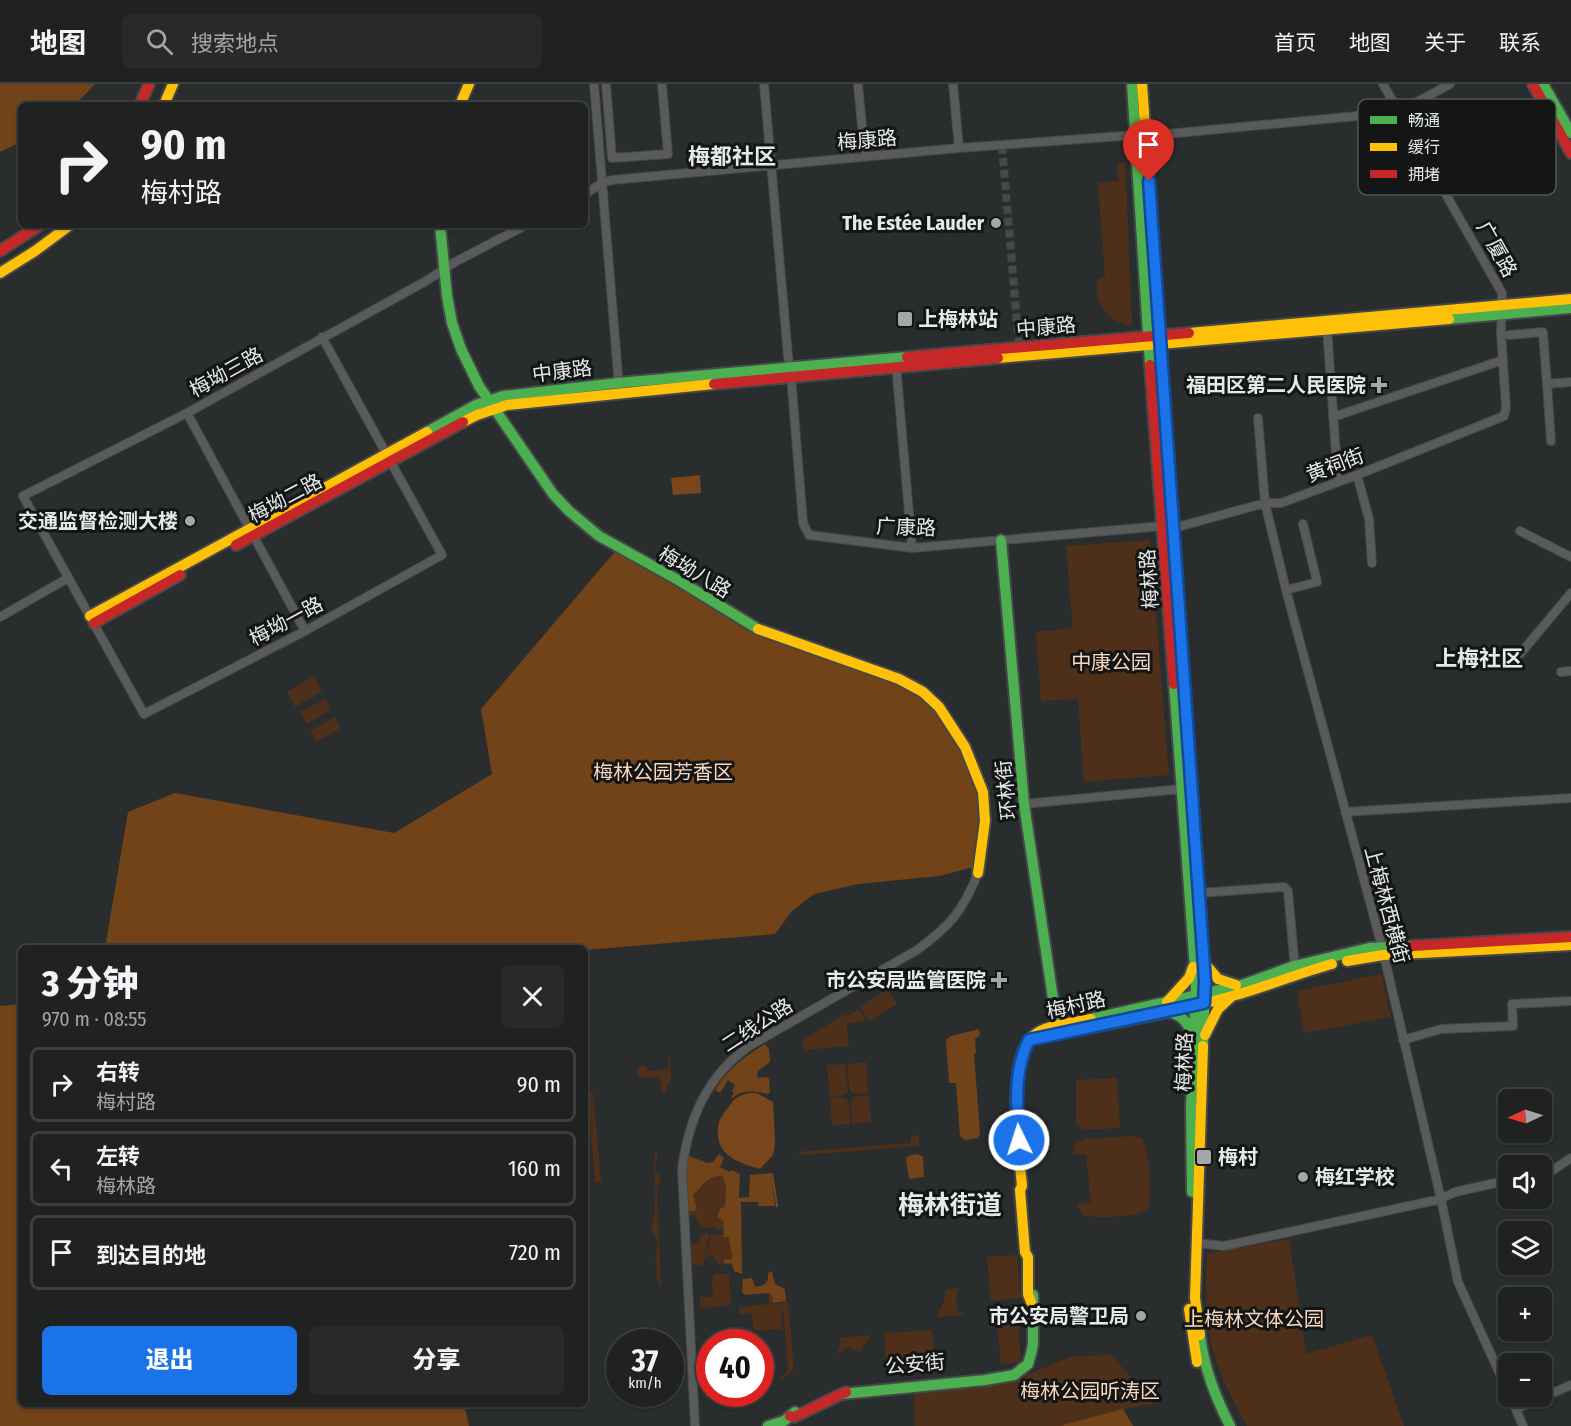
<!DOCTYPE html>
<html lang="zh">
<head>
<meta charset="utf-8">
<style>
	body { margin:0; font-family:"Fira Sans Condensed","Noto Sans SC",sans-serif; background:#282a2a; color:#f1f3f6; height:100vh; display:flex; flex-direction:column; font-size:22px; white-space:nowrap }
	* { box-sizing:border-box; margin:0 }
	p { font-size:20px; color:#a2a4a5 }
	.icon { flex:none; width:33px; height:33px; fill:none; stroke:currentColor; stroke-width:2; stroke-linecap:round; stroke-linejoin:round }
	.map { position:relative; flex:1; overflow:hidden }
	.sheet { position:absolute; left:18px; top:861px; width:570px; height:462px; display:flex; flex-direction:column; background:#202222; border-radius:9px; box-shadow:0 2px 4px #0004,0 0 0 2px #3d3f40 }
	.sheet>* { flex:none }
	.guide { position:absolute; left:18px; top:18px; width:570px; height:126px; border-radius:9px; box-shadow:0 2px 4px #0004,0 0 0 2px #3d3f40; background:#202222; color:#f1f3f6; overflow:hidden }
	.needle { width:39px; rotate:266deg }
	.tools { position:absolute; left:1498px; top:1005px; display:grid; gap:12px }
	.tools a { display:grid; place-items:center; width:54px; height:54px; border-radius:9px; background:#202222; box-shadow:0 2px 4px #0004,0 0 0 2px #3d3f40; font-size:30px }
	.speed { position:absolute; left:606px; top:1245px; display:flex; gap:12px; font-size:30px; font-weight:700; text-align:center }
	.speed>* { display:grid; place-content:center; width:78px; height:78px; border-radius:50%; background:#202222; box-shadow:0 2px 4px #0004,0 0 0 2px #3d3f40; line-height:1 }
	.speed small { font-size:15px; font-weight:400 }
	.speed .limit { border:9px solid #d22; background:#fff; color:#111 }
	.pin { position:absolute; display:grid; place-items:center; width:51px; height:51px; color:#fff; margin:-62px -26px; border-radius:50% 50% 50% 0; rotate:-45deg; box-shadow:0 0 6px #0007 }
	.pin .icon { rotate:45deg }
	.me { position:absolute; width:66px; margin:-33px; rotate:356deg; stroke-linejoin:round; filter:drop-shadow(0 0 4px #0008) }
	.turn { display:flex; align-items:center; gap:21px; height:126px; padding:0 24px; font-size:27px }
	.turn .icon { width:78px; height:78px; stroke-width:2.5 }
	.turn b { display:block; font-size:42px; line-height:51px }
	.round { display:grid; place-items:center; flex:none; width:63px; height:63px; border-radius:9px; background:#282a2a }
	.overview { display:flex; align-items:center; justify-content:space-between; height:102px; padding:0 24px }
	h1 { font-size:36px; font-weight:800; line-height:45px }
	.cta { display:flex; gap:12px; margin-top:auto; padding:12px 24px }
	.cta a { flex:1; height:69px; border-radius:9px; background:#1a73e8; color:#fff; font-size:24px; font-weight:800; line-height:69px; text-align:center }
	.cta a+a { background:#282a2a; color:#f1f3f6 }
	ul { padding:0; list-style:none }
	li { display:flex; align-items:center; gap:18px; height:75px; margin:0 12px 9px; padding:0 12px; border:3px solid #3d3f40; border-radius:9px }
	li div { flex:1 }
	li b { display:block; font-size:22px }
	li em { font-style:normal }
	header { display:flex; align-items:center; gap:36px; box-sizing:border-box; height:84px; padding:0 30px; background:#202222; border-bottom:2px solid #3d3f40 }
	header strong { font-size:28px }
	nav { display:flex; gap:33px; margin-inline-start:auto; font-size:21px }
	.search { width:420px; height:54px; background:#282a2a; display:flex; align-items:center; gap:15px; box-sizing:border-box; padding:0 21px; border-radius:9px; color:#a2a4a5; font-size:22px }
	.map>svg:first-child { display:block }
</style>
</head>
<body>
<header>
<strong>地图</strong>
<div class="search"><svg class="icon" aria-label="search" viewBox="0 0 24 24"><circle cx="10" cy="10" r="6"/><path d="M15 15l6 6"/></svg>搜索地点</div>
<nav><a>首页</a><a>地图</a><a>关于</a><a>联系</a></nav>
</header>
<div class="map">
<svg width="1571" height="1342" viewBox="0 0 1571 1342">
	<rect width="100%" height="100%" fill="#2a2d2d"/>
	<!-- green -->
	<path fill="#4e301a" d="M1117 79H1125C1128 132 1129 185 1132 238L1130 242C1109 237 1091 219 1098 196L1105 192 1098 99 1118 97Z
		M1150 456 1169 691 1084 698 1078 615 1041 617 1036 548 1073 544 1066 462Z
		M314 592 322 607 295 623 287 608Z
		M325 615 331 626 307 640 300 628Z
		M335 633 341 644 317 658 310 647Z
		M1381 890 1391 933 1304 949 1297 907Z
		M888 905 897 920 869 937 860 922Z
		M859 921 845 931 846 933 859 925 866 937 846 939 849 962 804 966 803 956Z
		M668 971 670 974 671 994 665 1009 662 1008 660 993 638 994 637 983 646 982 647 987 668 985Z
		M866 978 868 1009 854 1010 850 1007 847 980Z
		M845 980 848 1007 844 1011 830 1013 827 981Z
		M1117 994 1120 1044 1083 1046 1076 1040V995L1077 996Z
		M593 1009 601 1098 595 1099 588 1016H585V1010Z
		M869 1011 871 1038 852 1040 851 1017 855 1012Z
		M844 1013 849 1017 850 1040 832 1041 830 1014Z
		M918 1051 919 1062 804 1071 796 1068 911 1059V1052Z
		M1133 1052 1141 1054C1150 1063 1153 1115 1147 1126 1137 1133 1094 1135 1083 1131L1077 1121 1091 1118 1086 1071 1073 1070 1075 1060 1084 1055Z
		M655 1067H658L655 1087 659 1090 660 1100 657 1103V1108L661 1205 656 1194 657 1184 655 1174 658 1159 651 1145C659 1119 653 1095 655 1067Z
		M718 1092H722L726 1102 725 1123 719 1125 717 1129 724 1136V1145L717 1146 713 1143 709 1145 700 1142 695 1133 688 1132V1127H694L693 1111C696 1109 708 1097 711 1093Z
		M722 1148 723 1152 729 1153C729 1161 732 1167 732 1175L725 1174 724 1179 727 1180 718 1181V1179L710 1170 705 1175 711 1152 713 1150 716 1152Z
		M706 1149 709 1150 703 1182 690 1179 689 1160 697 1159 701 1151Z
		M1289 1155 1306 1270 1372 1251 1404 1342H1247C1234 1320 1222 1295 1214 1270 1204 1238 1206 1203 1207 1170Z
		M1017 1171 1021 1214 991 1217 987 1173Z
		M714 1190H729L731 1221 715 1223 714 1220V1223L700 1224V1213H713L712 1195Z
		M958 1204V1208H956L957 1229 963 1228V1231L936 1233 944 1218 946 1206Z
		M768 1209 772 1212 773 1220 788 1218 794 1284 787 1293 791 1287 783 1295H780V1293L784 1292 788 1285 783 1227H781L782 1245 754 1247 752 1228 739 1231V1223L769 1220Z
		M1018 1235 1021 1278 1001 1280 997 1236Z
		M932 1246 935 1289 887 1292 884 1249Z
		M870 1251 869 1257 865 1259 860 1268 848 1263 837 1270 841 1257 838 1254Z
		M1111 1271 1155 1320 1123 1325 1133 1342H915L913 1307 1014 1296 1073 1272Z"/>
	<!-- forest -->
	<path fill="#724218" d="M0 0H95L75 21H21V58L0 68Z
		M618 464 732 532 930 613 965 666 985 721 974 783 939 792 858 800 814 810 792 827 775 850 585 866V864H105L128 728 175 709 394 749 492 690 481 625Z
		M21 920V1320H464L469 1342H0V922Z
		M979 945 980 951 975 955 976 969 974 970 980 1049 978 1054 965 1056 960 1052 956 999H949L946 956 951 952Z
		M765 960 769 965 770 978 758 987 757 991 758 994 767 993 769 995 770 1008 768 1010C756 1007 742 1005 733 1014L731 1013 734 1008 732 1007 735 1001 728 996 720 1009 715 1006C728 985 744 973 765 960Z
		M719 1070 724 1074 720 1083 730 1088 732 1086 740 1090 739 1114 749 1113 750 1091 771 1089 775 1122H758V1118H741L742 1190 734 1187 732 1180 724 1179V1175H732C732 1167 729 1161 729 1153H723L724 1137 717 1133 720 1125 724 1123 725 1121 726 1102 722 1092C707 1091 703 1103 693 1111L697 1125 694 1127H688L685 1084 688 1072 708 1079 713 1078Z
		M918 1070 923 1073 924 1093 909 1095 906 1074 910 1071Z
		M772 1187 775 1200 785 1205 786 1217 773 1219 772 1212 768 1209 745 1211 742 1208 743 1195 752 1194 755 1203 764 1201 768 1196V1189Z
		M1123 1325 1133 1342H1059Z"/>
	<!-- water -->
	<path fill="#79461c" d="M700 391 701 409 673 411 671 394Z
		M749 1009H757L773 1018 775 1060 773 1071 760 1085C742 1080 719 1073 718 1051 717 1042 719 1036 724 1029 734 1017 731 1014 749 1009Z"/>
	<g fill="none" stroke-linecap="round" stroke-linejoin="round">
		<!-- stream -->
		<path stroke="#79461c" stroke-width="2" d="M772 1090 777 1122"/>
		<!-- street-tunnel -->
		<path stroke="#464949" stroke-width="8" stroke-dasharray="8 4" stroke-linecap="butt" d="M1002 62 1019 263"/>
		<!-- street casing -->
		<g stroke="#454848" stroke-width="10">
			<path id="street" d="M594 0 619 303
				M606 0 612 74 668 70 662 0
				M764 0 788 272 791 292 803 439 809 451 912 464 1163 442
				M858 0 865 73
				M953 0 959 64
				M1146 52 1388 29 1408 23 1450 0
				M1439 97 1553 29
				M585 110 602 99 612 96 959 64 1136 51
				M1327 244 1338 398
				M1509 251 1543 248 1547 300 1571 298
				M322 253 442 471 305 547 144 630 23 412 187 329 426 197 455 178 526 141
				M896 280 912 464
				M1547 300 1551 357
				M187 329 305 547
				M1333 333 1503 276
				M1258 334 1265 419 1286 506 1382 863 1441 1115 1458 1198 1509 1310
				M1357 391 1369 435 1372 479
				M1174 444 1265 419H1281L1357 391 1504 332 1506 324 1501 248 1502 209 1383 0
				M1520 447 1571 473
				M1286 506 1317 498 1303 440
				M0 533 68 494
				M1520 570 1571 509
				M1561 588 1571 587
				M1024 720 1181 705
				M1345 728 1571 714
				M1199 809 1284 803 1288 807 1295 885
				M1403 956 1441 945 1513 942 1512 920 1571 917
				M1542 1089 1553 1086 1571 1074
				M1196 1159 1224 1162 1441 1115 1455 1108 1509 1096
				M1510 1312 1523 1342
				M1516 1325 1571 1301
				M695 1342 682 1085C689 1034 707 991 751 961L917 866C950 842 963 827 978 789"/>
		</g>
		<!-- fast casing -->
		<g stroke="#454848" stroke-width="14">
			<path id="fast" d="M1132 0 1150 281
				M1543 0 1571 49
				M440 141 447 212 452 239 461 265 479 302 553 410 569 427 599 452 678 496 758 545
				M1449 235 1571 224
				M427 348 476 321 503 312 618 299 907 273
				M1173 438 1205 897 1203 962
				M1001 456 1024 720 1058 948
				M1174 600 1196 899 1191 1023 1192 1108
				M1168 928C1181 930 1188 938 1192 950
				M1091 935 1242 901 1294 882 1369 864 1412 862
				M1200 1251C1204 1284 1215 1312 1230 1342
				M842 1310 985 1296 1014 1291 1028 1280 1031 1270 1033 1260V1211
				M768 1342 784 1337 795 1328"/>
		</g>
		<!-- slow casing -->
		<g stroke="#454848" stroke-width="14">
			<path id="slow" d="M1142 0 1173 438
				M164 21 173 0
				M460 21 469 0
				M0 189 35 167 70 141
				M1189 249 1571 215
				M998 274 1449 235
				M463 338 477 331 507 321 714 300
				M90 532 427 348
				M758 545 899 595 923 608 939 623 965 663 983 708 985 737 978 789
				M1347 877 1383 871 1571 861
				M1206 881 1218 895 1236 901
				M1167 918 1189 894 1193 883
				M1205 951 1218 925 1231 913
				M1033 955C1100 941 1169 930 1236 911 1268 902 1299 889 1332 880
				M1031 1218 1028 1210V1173L1025 1168 1020 1106 1022 1102C1019 1069 1006 975 1033 952 1047 940 1073 939 1091 935
				M1189 1225 1197 1278
				M1200 1251 1195 1214 1203 962"/>
		</g>
		<!-- jam casing -->
		<g stroke="#454848" stroke-width="14">
			<path id="jam" d="M1533 0 1571 69
				M140 21 149 0
				M0 167 40 141
				M907 273 1189 249
				M1150 281 1174 600
				M714 300 998 274
				M236 461 463 338
				M94 539 180 491
				M1412 862 1571 853
				M790 1332 794 1333 846 1308"/>
		</g>
		<!-- street -->
		<use href="#street" stroke="#595b5b" stroke-width="8"/>
		<!-- fast -->
		<use href="#fast" stroke="#4caf50" stroke-width="10"/>
		<!-- slow -->
		<use href="#slow" stroke="#ffc107" stroke-width="10"/>
		<!-- jam -->
		<use href="#jam" stroke="#c62828" stroke-width="10"/>
	</g>
	<g fill="none" stroke-linecap="round" stroke-linejoin="round">
		<!-- route casing -->
		<g stroke="#114b97" stroke-width="15">
			<path id="route" d="M1019 1056C1017 1023 1013 987 1029 956L1204 919 1205 897 1149 97"/>
		</g>
		<!-- route -->
		<use href="#route" stroke="#1a73e8" stroke-width="10"/>
	</g>
	<!-- markers -->
	<g fill="#a4a7a7" stroke="#141616" stroke-width="2">
		<circle cx="996" cy="139" r="6"/>
		<rect x="897" y="227" width="16" height="16" rx="3"/>
		<path d="M1376 292h6v6h6v6h-6v6h-6v-6h-6v-6h6z"/>
		<circle cx="190" cy="437" r="6"/>
		<path d="M996 887h6v6h6v6h-6v6h-6v-6h-6v-6h6z"/>
		<rect x="1196" y="1065" width="16" height="16" rx="3"/>
		<circle cx="1303" cy="1093" r="6"/>
		<circle cx="1141" cy="1232" r="6"/>
	</g>
	<g text-anchor="middle" stroke-width="6" stroke-linejoin="round" paint-order="stroke">
		<!-- street labels -->
		<g font-size="20" fill="#e6e9e9" stroke="#141616">
			<text transform="translate(867 56) rotate(-5)" y="7">梅康路</text>
			<text transform="translate(1497 165) rotate(61)" y="7">广厦路</text>
			<text transform="translate(1046 243) rotate(-5)" y="7">中康路</text>
			<text transform="translate(562 287) rotate(-7)" y="7">中康路</text>
			<text transform="translate(226 288) rotate(-29)" y="7">梅坳三路</text>
			<text transform="translate(1335 381) rotate(-21)" y="7">黄祠街</text>
			<text transform="translate(285 414) rotate(-28)" y="7">梅坳二路</text>
			<text transform="translate(906 443) rotate(2)" y="7">广康路</text>
			<text transform="translate(695 488) rotate(31)" y="7">梅坳八路</text>
			<text transform="translate(1149 495) rotate(-94)" y="7">梅林路</text>
			<text transform="translate(286 537) rotate(-28)" y="7">梅坳一路</text>
			<text transform="translate(1006 706) rotate(-96)" y="7">环林街</text>
			<text transform="translate(1387 821) rotate(75)" y="7">上梅林西横街</text>
			<text transform="translate(1076 921) rotate(-13)" y="7">梅村路</text>
			<text transform="translate(757 941) rotate(-33)" y="7">二线公路</text>
			<text transform="translate(1184 978) rotate(-88)" y="7">梅林路</text>
			<text transform="translate(915 1280) rotate(-5)" y="7">公安街</text>
		</g>
		<!-- poi labels -->
		<g font-size="20" font-weight="bold" fill="#e6e9e9" stroke="#141616" text-anchor="end">
			<text x="984" y="146">The Estée Lauder</text>
			<text x="918" y="242" text-anchor="start">上梅林站</text>
			<text x="1366" y="308">福田区第二人民医院</text>
			<text x="178" y="444">交通监督检测大楼</text>
			<text x="986" y="903">市公安局监管医院</text>
			<text x="1218" y="1080" text-anchor="start">梅村</text>
			<text x="1315" y="1100" text-anchor="start">梅红学校</text>
			<text x="1129" y="1239">市公安局警卫局</text>
		</g>
		<!-- park labels -->
		<g font-size="20" fill="#f9d6be" stroke="#141616">
			<text x="1111" y="585">中康公园</text>
			<text x="663" y="695">梅林公园芳香区</text>
			<text x="1254" y="1242">上梅林文体公园</text>
			<text x="1090" y="1314">梅林公园听涛区</text>
		</g>
		<!-- quarter labels -->
		<g font-size="22" font-weight="bold" fill="#e6e9e9" stroke="#141616">
			<text x="732" y="80">梅都社区</text>
			<text x="1479" y="582">上梅社区</text>
		</g>
		<!-- district labels -->
		<g font-size="26" font-weight="bold" fill="#e6e9e9" stroke="#141616">
			<text x="950" y="1130">梅林街道</text>
		</g>
	</g>
	<!-- legend -->
	<rect x="1358" y="15" width="198" height="96" rx="9" fill="#141616" stroke="#535555" stroke-width="1.5"/>
	<rect x="1370" y="32" width="27" height="8" fill="#4caf50"/>
	<rect x="1370" y="59" width="27" height="8" fill="#ffc107"/>
	<rect x="1370" y="86" width="27" height="8" fill="#c62828"/>
	<g font-size="16" fill="#e6e9e9">
		<text x="1408" y="42">畅通</text>
		<text x="1408" y="69">缓行</text>
		<text x="1408" y="96">拥堵</text>
	</g>
</svg>
<div class="tools">
<a><svg class="needle" viewBox="-14 -14 28 28"><path d="M0-13l5 13h-10z" fill="#e53935"/><path d="M0 13l5-13h-10z" fill="#a2a4a5"/></svg></a>
<a><svg class="icon" aria-label="sound" viewBox="0 0 24 24"><path d="M4 9h4l5-4v14l-5-4H4zM17 9q2 3 0 6"/></svg></a>
<a><svg class="icon" aria-label="layers" viewBox="0 0 24 24"><path d="M12 4l9 5-9 5-9-5zM3 14l9 5 9-5"/></svg></a>
<a>+</a>
<a>−</a>
</div>
<div class="speed"><div>37<small>km/h</small></div><div class="limit">40</div></div>
<div class="pin" style="left:1149px;top:97px;background:#d93025"><svg class="icon" aria-label="arrive" viewBox="0 0 24 24"><path d="M6 21V4h12l-3 4 3 4H6"/></svg></div>
<svg class="me" style="left:1019px;top:1056px" viewBox="-20 -20 40 40"><circle r="17" fill="#1a73e8" stroke="#fff" stroke-width="3"/><path d="M0-11L8 9 0 5-8 9z" fill="#fff"/></svg>
<div class="guide">
<div class="turn"><svg class="icon" aria-label="right" viewBox="0 0 24 24"><path d="M7 20v-9h11M14 6l5 5-5 5"/></svg><div><b>90 m</b>梅村路</div></div>
</div>
<section class="sheet">
<div class="overview"><div><h1>3 分钟</h1><p>970 m · 08:55</p></div><a class="round"><svg class="icon" aria-label="close" viewBox="0 0 24 24"><path d="M6 6l12 12M18 6L6 18"/></svg></a></div>
<ul>
<li><svg class="icon" aria-label="right" viewBox="0 0 24 24"><path d="M7 20v-9h11M14 6l5 5-5 5"/></svg><div><b>右转</b><p>梅村路</p></div><em>90 m</em></li>
<li><svg class="icon" aria-label="left" viewBox="0 0 24 24"><path d="M17 20v-9H6M10 6l-5 5 5 5"/></svg><div><b>左转</b><p>梅林路</p></div><em>160 m</em></li>
<li><svg class="icon" aria-label="arrive" viewBox="0 0 24 24"><path d="M6 21V4h12l-3 4 3 4H6"/></svg><div><b>到达目的地</b></div><em>720 m</em></li>
</ul>
<div class="cta"><a>退出</a><a>分享</a></div>
</section>
</div>
</body>
</html>
